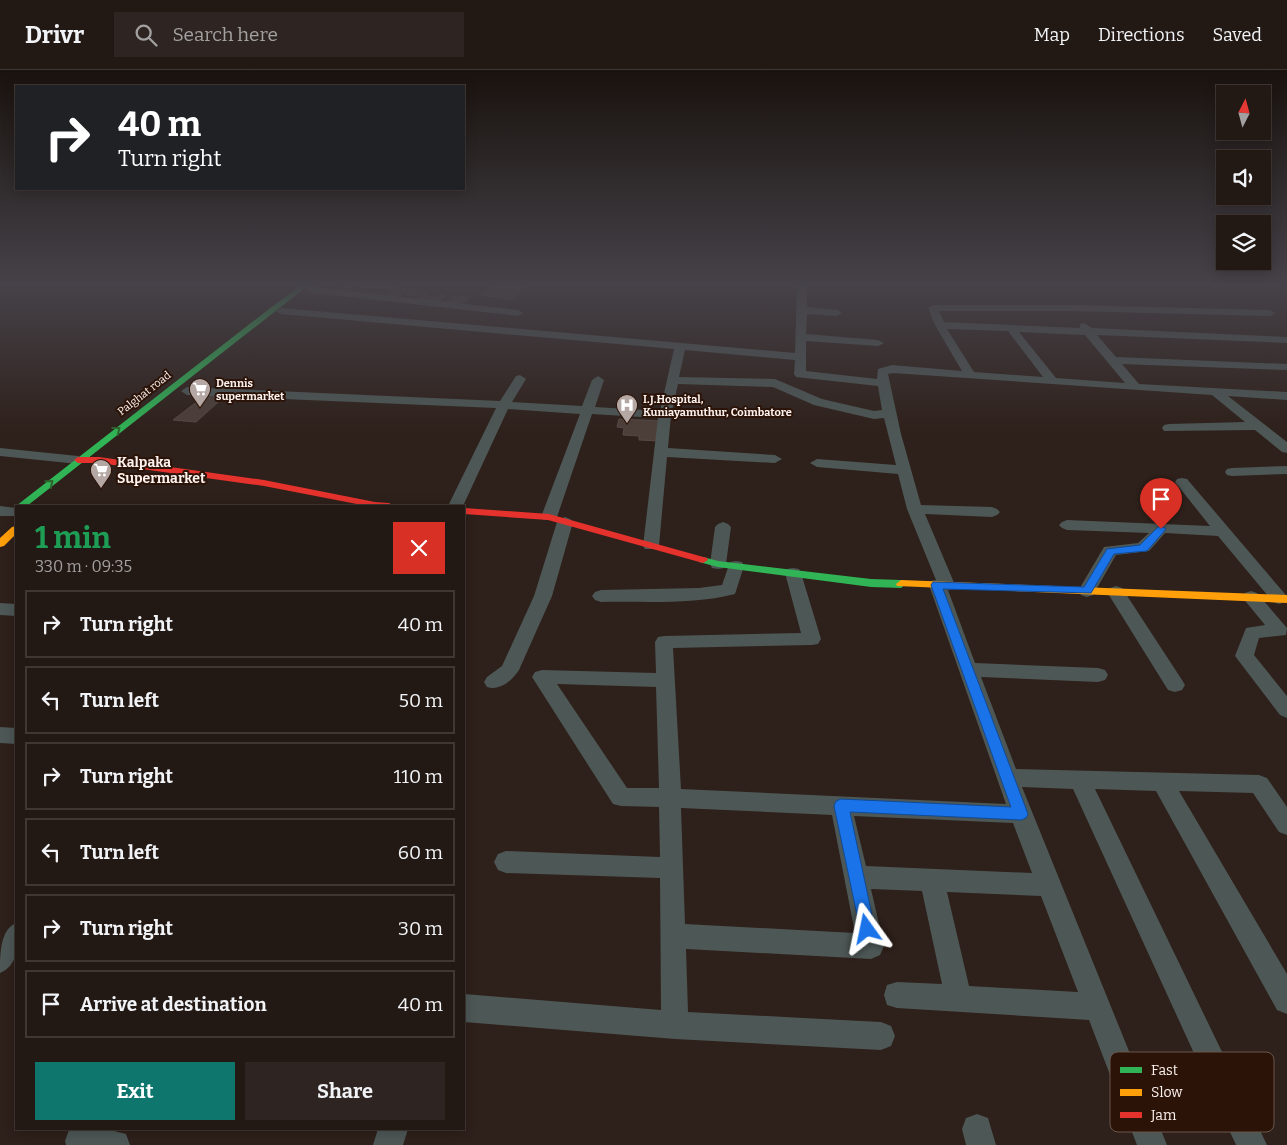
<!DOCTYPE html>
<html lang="en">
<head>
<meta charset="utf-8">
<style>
	body { margin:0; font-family:Bitter,serif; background:#2e2522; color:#f1f3f6; height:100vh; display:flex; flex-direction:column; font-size:19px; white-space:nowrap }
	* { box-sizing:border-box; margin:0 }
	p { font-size:16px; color:#a2a0a0 }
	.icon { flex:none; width:28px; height:28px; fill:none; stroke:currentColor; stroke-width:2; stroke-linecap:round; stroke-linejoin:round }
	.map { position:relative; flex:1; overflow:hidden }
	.side { position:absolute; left:15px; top:435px; width:450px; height:625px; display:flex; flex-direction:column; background:#221814; border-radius:0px; box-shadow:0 2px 12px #0003,0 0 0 1px #3f3734 }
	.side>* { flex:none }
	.banner { position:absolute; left:15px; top:15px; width:450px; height:105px; border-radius:0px; box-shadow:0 2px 12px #0003,0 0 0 1px #3f3734; background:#202124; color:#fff; overflow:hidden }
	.needle { width:32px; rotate:6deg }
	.fabs { position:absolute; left:1216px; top:15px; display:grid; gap:10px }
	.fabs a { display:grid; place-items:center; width:55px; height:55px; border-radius:0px; background:#221814; box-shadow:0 2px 12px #0003,0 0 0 1px #3f3734; font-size:25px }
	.pin { position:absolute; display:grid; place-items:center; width:42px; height:42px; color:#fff; margin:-51px -21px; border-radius:50% 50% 50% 0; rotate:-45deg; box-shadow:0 0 5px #0007 }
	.pin .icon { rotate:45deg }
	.me { position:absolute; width:55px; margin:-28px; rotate:348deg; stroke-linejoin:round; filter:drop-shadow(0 0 4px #0008) }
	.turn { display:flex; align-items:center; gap:18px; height:105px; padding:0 20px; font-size:22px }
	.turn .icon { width:65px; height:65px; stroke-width:2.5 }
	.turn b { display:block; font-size:35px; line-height:42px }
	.round { display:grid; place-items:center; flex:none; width:52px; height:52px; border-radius:0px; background:#2e2522 }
	.head { display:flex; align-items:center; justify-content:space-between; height:85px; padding:0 20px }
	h1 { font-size:30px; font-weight:700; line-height:38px; color:#1e9e55 }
	.primary-button { display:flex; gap:10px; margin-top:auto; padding:10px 20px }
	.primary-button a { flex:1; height:58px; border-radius:0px; background:#0f766e; color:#fff; font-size:20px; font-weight:700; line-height:58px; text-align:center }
	.primary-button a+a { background:#2e2522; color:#f1f3f6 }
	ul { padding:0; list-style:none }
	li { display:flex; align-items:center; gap:15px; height:68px; margin:0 10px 8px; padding:0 10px; border:2px solid #3f3734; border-radius:0px }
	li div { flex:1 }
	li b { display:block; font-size:19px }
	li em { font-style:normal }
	header { display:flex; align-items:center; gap:30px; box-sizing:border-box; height:70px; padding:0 25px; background:#221814; border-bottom:1px solid #3f3734 }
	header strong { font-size:24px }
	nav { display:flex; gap:28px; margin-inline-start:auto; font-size:18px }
	.search { width:350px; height:45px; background:#2e2522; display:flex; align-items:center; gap:12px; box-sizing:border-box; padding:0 18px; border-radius:0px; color:#a2a0a0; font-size:19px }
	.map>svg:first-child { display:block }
</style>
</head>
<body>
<header>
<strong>Drivr</strong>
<div class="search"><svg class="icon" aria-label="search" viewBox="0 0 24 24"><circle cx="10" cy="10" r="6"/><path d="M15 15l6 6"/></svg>Search here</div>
<nav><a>Map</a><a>Directions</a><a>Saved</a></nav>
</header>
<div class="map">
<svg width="1287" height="1075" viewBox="0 0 1287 1075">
	<rect width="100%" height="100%" fill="#2e201a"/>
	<!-- building -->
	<path fill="#4c3e38" stroke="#574a45" d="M347 214 355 215 346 221 338 220Z
		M360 214H400L393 220 357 216Z
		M494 214H528L513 229 480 225Z
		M397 218 409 219 400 226 387 225Z
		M411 219 424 221 417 226 405 225Z
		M424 223 429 224 426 226 437 227 441 225 446 226 440 231 417 229Z
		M454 226 470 227 463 233 447 232Z
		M207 324 226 325 196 352 173 350Z
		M619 349 663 351 660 371 639 370V366L623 365 624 358 617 357Z"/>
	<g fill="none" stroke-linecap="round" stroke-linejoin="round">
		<!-- street -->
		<path fill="#4d5755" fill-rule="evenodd" d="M797 214H807V237L837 240 842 243 837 246 807 244 806 264 878 270 884 273 878 276 806 271V301L877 309 878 299 892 295 962 301 935 255 928 238 933 235H1070L1270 240 1275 243 1270 246 1070 241H939L944 252 1080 258V254L1084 253 1092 258 1287 267V273L1097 265 1116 287 1287 294V300L1122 294 1139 314 1287 322V330L1228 326 1287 372V383L1282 382 1255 360 1164 361 1162 358 1164 355 1169 354 1245 352 1212 325 893 303 888 304 901 364 921 435 992 437 997 439 1000 442 997 445 992 447 925 444 955 515 953 519 948 520 975 593 1098 598 1105 600 1108 605 1105 610 1098 612 981 607 1016 699 1259 705 1267 708 1287 737V765L1279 762 1253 723 1179 721 1287 904V944L1277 940 1156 721 1095 719 1267 1075H1236L1073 719 1022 717 1167 1075H1137L1089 950 897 938 887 935 884 925 887 915 897 912 942 914 922 821 871 819 884 876 880 885 871 889 686 879 688 942 881 952 891 956 895 966 891 976 881 980 675 969 464 952V924L661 940 660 808 506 803 498 800 494 792 498 784 506 781 660 787 659 737 621 736 613 734 532 607 535 602 542 600 656 603 655 572 658 567 664 566 801 563 785 503 787 499 793 498 799 499 801 503 821 569 818 574 812 575 673 578 681 719 1006 734 929 515 931 511 936 510 907 439 898 404 817 397 810 393 817 389 896 395 884 348 874 349 814 335 773 317 678 314 671 345 668 378 775 385 782 389 775 393 667 387 659 476 657 479H645L643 476 658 348 592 344 557 447 554 450H544L541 447 580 344 508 339 463 436H448L496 338 187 325 181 321 187 317 500 331 516 306 520 305 526 309 512 332 582 336 592 310 598 306 604 310 595 337 660 341 674 279 281 244 276 241 281 238 795 283ZM947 259 1008 261 1043 307 974 302ZM1019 262 1085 265 1125 313 1056 308ZM685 280 795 290 794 304 796 307 878 316 882 340 874 341 822 329 775 309 679 307ZM557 614 656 617 659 718H627ZM681 738 832 745 855 863 685 854ZM854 746 1013 753 1032 803 866 796ZM947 822 1041 826 1078 922 969 916Z
			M1207 214H1217L1219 216 1214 219Z
			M311 217 518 240 523 243 518 246 308 222V218Z
			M0 378 78 386 85 390 78 394 0 386Z
			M1287 396V404L1232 406 1227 405 1225 402 1227 399 1232 398Z
			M1182 408 1187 409 1285 524 1287 527 1285 532 1279 534 1273 532 1218 466 1165 463 1149 481 1116 485 1093 525 1087 527 1081 525 1078 521 1104 477 1138 473 1149 463 1067 460 1062 458 1059 455 1062 452 1067 450 1210 456 1175 412 1177 409Z
			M0 436 16 438V446H0Z
			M565 447 570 449 573 452 552 526 519 600C512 611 500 621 487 617L484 612 487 607 502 596 534 526 557 452 560 449Z
			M723 452 728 454 731 457 726 494 724 498 718 499 712 498 710 494 715 457 718 454Z
			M736 491 742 492 744 496 735 524C694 535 644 531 601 532L595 530 592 526 595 522 601 520 699 518 722 515 730 492Z
			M1116 516 1122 518 1182 610 1185 615 1182 620 1175 622 1168 620 1107 522 1110 518Z
			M1251 521 1257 523 1287 558 1286 565 1259 568 1254 585 1287 626V648L1280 645 1235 586 1246 558 1265 555 1242 527 1245 523Z
			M0 533 16 534V546L0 545Z
			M0 657 16 658V674L0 673Z
			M16 853C16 872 21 894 0 903 0 884 0 860 16 853Z
			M977 1044 988 1048 996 1075H966L962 1059 966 1048Z
			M73 1059H106L126 1064 130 1075H66L65 1071 69 1060Z
			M378 1059H408L403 1075H373Z"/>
		<!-- fast -->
		<path fill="#30b455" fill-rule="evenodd" d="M303 214H310L27 436H16L269 239Z
			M703 487 718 491 871 509 901 510 906 514 901 518 871 517 718 497 699 492 698 490Z"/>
		<!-- slow -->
		<path fill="#ff9f0a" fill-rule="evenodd" d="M16 456V464L4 476 0 477V468L12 457Z
			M901 510 1287 525V533L897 516 896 514Z"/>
		<!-- jam -->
		<path fill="#e5322d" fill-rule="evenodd" d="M99 387 264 410 375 432 389 433 394 436H367L264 416 99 393H78L74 390 78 387Z
			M464 438 549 444 707 488 708 490 703 493 548 450 464 444Z"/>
	</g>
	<!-- one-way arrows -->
	<defs><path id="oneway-chevron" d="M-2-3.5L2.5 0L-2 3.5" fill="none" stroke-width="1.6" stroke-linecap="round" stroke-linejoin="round" transform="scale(1.25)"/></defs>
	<g stroke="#2e642e">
		<use href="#oneway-chevron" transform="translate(117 360) rotate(-38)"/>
		<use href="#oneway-chevron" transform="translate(50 413) rotate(-39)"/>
	</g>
	<!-- sky -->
	<linearGradient id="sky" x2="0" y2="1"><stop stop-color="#19120e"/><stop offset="0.59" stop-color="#464249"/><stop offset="1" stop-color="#464249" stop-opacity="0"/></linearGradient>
	<rect width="1287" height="364" fill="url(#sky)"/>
	<!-- route -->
	<path fill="#1a73e8" stroke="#114b97" d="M1161 456 1166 459 1147 481 1114 484 1091 523 943 519 1028 744 1026 748 1021 750 850 742 875 859 873 864 867 867 861 864 834 736 836 731 841 729 1011 737 931 515 933 512 1084 517 1107 479 1140 475 1158 457Z"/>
	<!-- icons -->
	<defs>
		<g id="supermarket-pin" transform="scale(1.125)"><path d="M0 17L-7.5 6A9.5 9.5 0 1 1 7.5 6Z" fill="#b5a8a4" stroke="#2b1308"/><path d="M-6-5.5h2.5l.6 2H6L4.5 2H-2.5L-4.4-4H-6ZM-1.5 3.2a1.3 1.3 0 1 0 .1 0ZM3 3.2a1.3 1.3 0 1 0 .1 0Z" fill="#fff"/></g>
		<g id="hospital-pin" transform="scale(1.125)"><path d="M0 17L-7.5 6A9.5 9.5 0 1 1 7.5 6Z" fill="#b5a8a4" stroke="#2b1308"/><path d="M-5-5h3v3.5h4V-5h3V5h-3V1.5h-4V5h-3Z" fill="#fff"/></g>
	</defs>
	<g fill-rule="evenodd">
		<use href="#supermarket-pin" x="200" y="319"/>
		<use href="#hospital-pin" x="627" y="335"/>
		<use href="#supermarket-pin" x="101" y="400"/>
	</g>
	<g text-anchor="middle" stroke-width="4" stroke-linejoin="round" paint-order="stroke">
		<!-- far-poi labels -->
		<g font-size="11" font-weight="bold" fill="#fdf2ee" stroke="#2b1308" text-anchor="start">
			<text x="216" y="317">Dennis<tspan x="216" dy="13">supermarket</tspan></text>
			<text x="643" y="333">I.J.Hospital,<tspan x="643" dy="13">Kuniayamuthur, Coimbatore</tspan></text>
		</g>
		<!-- far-street labels -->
		<g font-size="11" fill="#fdf2ee" stroke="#2b1308">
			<text transform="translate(144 323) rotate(-38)" y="4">Palghat road</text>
		</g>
		<!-- poi labels -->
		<g font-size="14" font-weight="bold" fill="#fdf2ee" stroke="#2b1308" text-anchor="start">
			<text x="117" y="397">Kalpaka<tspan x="117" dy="16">Supermarket</tspan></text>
		</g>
	</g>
	<!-- legend -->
	<rect x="1110" y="982" width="164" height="80" rx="8" fill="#2b1308" stroke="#6a564d" stroke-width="1"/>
	<rect x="1120" y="997" width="22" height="6" fill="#30b455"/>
	<rect x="1120" y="1019" width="22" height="7" fill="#ff9f0a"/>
	<rect x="1120" y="1042" width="22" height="6" fill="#e5322d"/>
	<g font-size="14" fill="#fdf2ee">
		<text x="1151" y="1005">Fast</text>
		<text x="1151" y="1027">Slow</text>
		<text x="1151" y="1050">Jam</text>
	</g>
</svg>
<div class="fabs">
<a><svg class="needle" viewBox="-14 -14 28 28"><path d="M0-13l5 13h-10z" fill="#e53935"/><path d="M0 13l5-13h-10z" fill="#a2a0a0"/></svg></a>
<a><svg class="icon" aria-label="sound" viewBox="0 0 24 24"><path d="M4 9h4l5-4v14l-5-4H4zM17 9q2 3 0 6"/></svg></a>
<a><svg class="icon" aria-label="layers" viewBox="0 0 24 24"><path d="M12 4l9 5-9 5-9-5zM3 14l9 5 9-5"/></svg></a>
</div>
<div class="pin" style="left:1161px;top:459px;background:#d93025"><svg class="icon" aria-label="arrive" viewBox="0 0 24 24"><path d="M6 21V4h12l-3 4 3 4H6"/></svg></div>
<svg class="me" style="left:867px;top:859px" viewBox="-20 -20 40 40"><path d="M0-17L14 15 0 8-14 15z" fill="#1a73e8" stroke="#fff" stroke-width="4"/></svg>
<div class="banner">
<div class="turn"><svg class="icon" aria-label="right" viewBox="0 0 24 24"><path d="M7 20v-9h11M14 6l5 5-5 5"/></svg><div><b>40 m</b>Turn right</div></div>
</div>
<section class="side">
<div class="head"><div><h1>1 min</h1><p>330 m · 09:35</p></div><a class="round" style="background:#d93025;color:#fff"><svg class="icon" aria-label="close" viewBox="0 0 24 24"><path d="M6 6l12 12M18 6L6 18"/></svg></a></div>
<ul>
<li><svg class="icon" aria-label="right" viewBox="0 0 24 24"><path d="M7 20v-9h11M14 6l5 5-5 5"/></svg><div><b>Turn right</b></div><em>40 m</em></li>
<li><svg class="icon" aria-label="left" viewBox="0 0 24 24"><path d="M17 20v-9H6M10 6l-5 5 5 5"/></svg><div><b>Turn left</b></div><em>50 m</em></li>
<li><svg class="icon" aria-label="right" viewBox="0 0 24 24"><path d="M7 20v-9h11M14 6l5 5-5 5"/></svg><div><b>Turn right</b></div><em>110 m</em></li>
<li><svg class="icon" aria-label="left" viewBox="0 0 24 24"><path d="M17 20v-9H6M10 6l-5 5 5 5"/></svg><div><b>Turn left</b></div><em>60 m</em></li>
<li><svg class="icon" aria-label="right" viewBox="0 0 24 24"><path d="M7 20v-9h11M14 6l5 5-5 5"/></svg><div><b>Turn right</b></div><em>30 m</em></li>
<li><svg class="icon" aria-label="arrive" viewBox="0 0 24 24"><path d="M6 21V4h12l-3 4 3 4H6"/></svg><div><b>Arrive at destination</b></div><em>40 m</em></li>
</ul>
<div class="primary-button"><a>Exit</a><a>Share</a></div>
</section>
</div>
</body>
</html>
